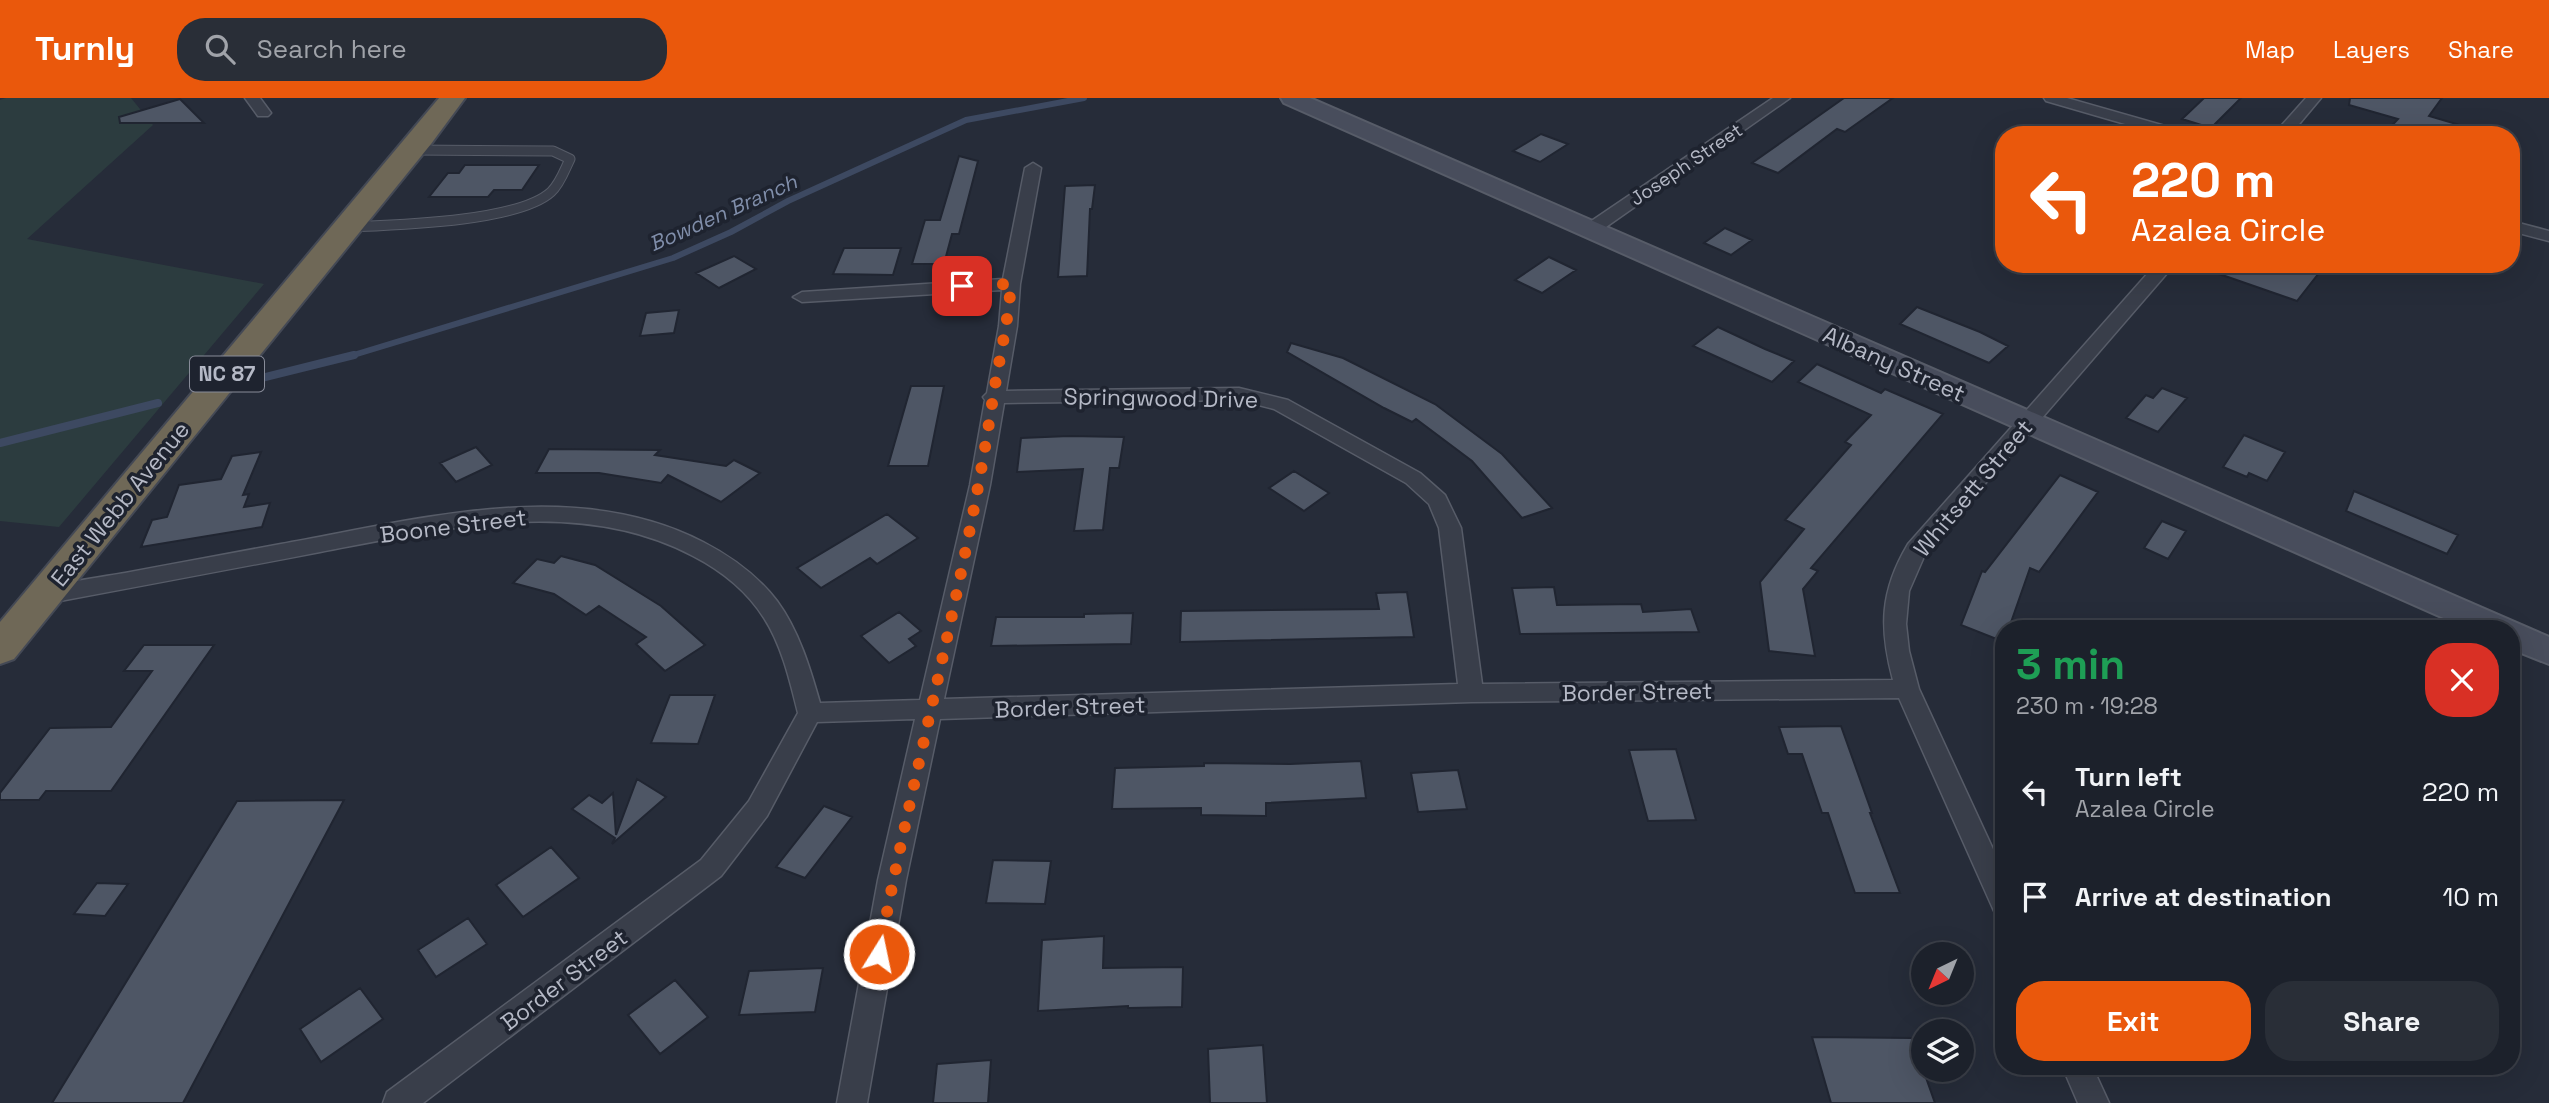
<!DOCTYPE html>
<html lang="en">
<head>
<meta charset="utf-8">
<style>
	body { margin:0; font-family:"Space Grotesk",sans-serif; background:#292e37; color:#f1f3f6; height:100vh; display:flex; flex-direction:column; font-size:26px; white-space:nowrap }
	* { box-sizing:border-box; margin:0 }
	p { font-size:23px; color:#a0a3a9 }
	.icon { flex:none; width:38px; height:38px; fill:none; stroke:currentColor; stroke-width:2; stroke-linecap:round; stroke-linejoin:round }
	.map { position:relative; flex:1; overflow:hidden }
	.details { position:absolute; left:1995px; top:522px; width:525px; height:455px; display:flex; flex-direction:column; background:#1c212b; border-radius:28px; box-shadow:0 7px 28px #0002,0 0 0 2px #3a3e47 }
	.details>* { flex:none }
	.banner { position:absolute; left:1995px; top:28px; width:525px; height:147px; border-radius:28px; box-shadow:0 7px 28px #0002,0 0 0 2px #3a3e47; background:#ea580c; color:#fff; overflow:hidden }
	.needle { width:46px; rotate:223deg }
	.fabs { position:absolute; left:1911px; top:844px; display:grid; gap:14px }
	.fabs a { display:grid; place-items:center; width:63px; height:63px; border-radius:50%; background:#1c212b; box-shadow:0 7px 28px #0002,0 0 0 2px #3a3e47; font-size:35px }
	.pin { position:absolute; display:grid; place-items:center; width:60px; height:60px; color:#fff; margin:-30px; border-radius:14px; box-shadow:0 4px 10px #0006 }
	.me { position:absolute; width:77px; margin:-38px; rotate:10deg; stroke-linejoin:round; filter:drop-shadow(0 0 5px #0008) }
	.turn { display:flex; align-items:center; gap:24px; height:147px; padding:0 21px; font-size:32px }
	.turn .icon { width:91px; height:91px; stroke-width:2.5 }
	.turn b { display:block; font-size:49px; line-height:60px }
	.round { display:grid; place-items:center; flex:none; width:74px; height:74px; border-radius:28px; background:#292e37 }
	.head { display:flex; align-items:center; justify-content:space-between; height:119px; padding:0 21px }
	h1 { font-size:42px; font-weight:700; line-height:52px; color:#1e9e55 }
	.primary-button { display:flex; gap:14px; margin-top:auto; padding:14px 21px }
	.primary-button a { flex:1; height:80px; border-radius:28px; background:#ea580c; color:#fff; font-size:28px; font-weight:700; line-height:80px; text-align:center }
	.primary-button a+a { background:#292e37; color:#f1f3f6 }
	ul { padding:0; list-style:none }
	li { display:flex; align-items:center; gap:21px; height:105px; padding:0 21px }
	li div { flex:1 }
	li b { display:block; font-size:26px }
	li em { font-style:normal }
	header { display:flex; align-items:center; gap:42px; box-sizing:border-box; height:98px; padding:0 35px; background:#ea580c; color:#fff }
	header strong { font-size:33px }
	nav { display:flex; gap:38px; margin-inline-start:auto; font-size:24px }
	.search { width:490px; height:63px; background:#292e37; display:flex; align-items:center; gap:18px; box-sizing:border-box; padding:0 24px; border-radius:28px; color:#a0a3a9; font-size:26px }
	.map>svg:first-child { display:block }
</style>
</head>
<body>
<header>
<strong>Turnly</strong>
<div class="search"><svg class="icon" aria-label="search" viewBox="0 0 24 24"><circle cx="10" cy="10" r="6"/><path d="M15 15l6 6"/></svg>Search here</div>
<nav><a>Map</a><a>Layers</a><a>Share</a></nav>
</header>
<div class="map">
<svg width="2549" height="1005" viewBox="0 0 2549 1005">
	<rect width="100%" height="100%" fill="#262c39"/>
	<!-- green -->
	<path fill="#2c3c3f" d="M6 0H131L153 27 27 141 264 186 59 429 0 423V2Z"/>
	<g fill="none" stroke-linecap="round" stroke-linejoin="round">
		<!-- stream-far1 -->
		<path stroke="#3d4961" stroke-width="6" d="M347 259 673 160 731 134 788 103 966 22 1084 0"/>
		<!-- stream -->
		<path stroke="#3d4961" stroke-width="8" d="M249 283 354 257
			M0 345 158 305"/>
	</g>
	<!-- building -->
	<path fill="#4e5665" stroke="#202531" stroke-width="2" d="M1844 0H1893L1845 34 1837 31 1778 75 1752 65Z
		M2204 0H2241L2211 30 2182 21Z
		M2350 0H2442L2429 18 2470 30 2469 37H2383L2398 21 2349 7Z
		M180 1 204 25H120L119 19Z
		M1541 36 1568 46 1540 64 1513 53Z
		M959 58 978 63 959 136H952L944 166H912L925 122H940Z
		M465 67H539L522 92H494L488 99H429L448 75H459Z
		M1095 87 1092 111H1090L1087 178 1058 179 1065 88Z
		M1725 130 1752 142 1731 157 1704 145Z
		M844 150H901L893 177 833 176Z
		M734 158 756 171 719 190 696 175Z
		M1549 159 1576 172 1542 195 1515 182Z
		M2203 166H2326L2297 203 2202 170Z
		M1917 209 1980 234 2008 248 1989 265 1900 226Z
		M679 212 674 235 640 238 646 215Z
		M1718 229 1765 251 1794 263 1772 284 1693 248Z
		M1291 245 1343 260 1435 306 1502 356 1552 410 1522 420 1472 363 1416 321 1412 324 1384 310 1287 254Z
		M1817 266 1881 295 1885 291 1943 316 1811 470 1818 473 1803 491 1815 558 1769 553 1760 484 1804 431 1785 422 1851 347 1845 344 1871 317 1798 284Z
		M911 288H944L928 368H888Z
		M2162 290 2187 300 2158 334 2126 320 2146 297 2153 300Z
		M2244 337 2285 354 2267 383 2249 375 2247 379 2223 369Z
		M1069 338 1124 339 1119 370H1110L1103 432 1074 433 1083 371 1017 374 1021 340Z
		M476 349 492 367 456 384 440 365Z
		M549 351 660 352 655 357 726 368 734 362 760 375 721 404 668 377 661 385 599 375H536Z
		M261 354 243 397 249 396 244 409 270 405 262 429 141 449 152 422 167 419 179 387 221 381 232 358Z
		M1294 373 1329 395 1304 413 1269 390Z
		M2060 377 2098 394 2039 474 2030 470 2009 530H2004V544L1961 527 1982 473 1985 474Z
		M2354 393 2458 437 2447 456 2346 413Z
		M887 416 918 440 877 466 870 460 821 490 797 470Z
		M2162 423 2186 433 2168 461 2144 450Z
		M561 458 595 467 661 508 705 547 665 573 636 546 646 539 599 508 586 517 554 496 513 485 537 461 554 465Z
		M1554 489 1557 507 1641 506 1643 514 1691 511 1699 534 1520 536 1512 490Z
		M1407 494 1414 539 1180 544 1181 513 1379 511 1376 495Z
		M899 514 921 533 909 541 916 548 889 565 861 538Z
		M1133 515 1131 546 991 548 996 519H1084V516Z
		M144 547H214L111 693H46L39 702H0V695L50 630 111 629 152 573H124Z
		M670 597H715L698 646 651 645Z
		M1841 628 1872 715H1870L1900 795H1855L1828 715H1822L1802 656H1788L1779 629Z
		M1676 651 1696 722 1648 723 1629 652Z
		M1361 663 1366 700 1266 705V718L1201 717V710L1112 711 1115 670 1204 668V665L1290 666Z
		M1458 672 1467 711 1418 714 1411 675Z
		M637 681 666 699 612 746 615 740 572 711 589 697 602 705 613 695 616 737Z
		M344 702 183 1005H52L237 703Z
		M824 708 852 719 805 780 776 769Z
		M551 749 579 780 523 819 496 787Z
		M993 762 1051 763 1045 806 986 805Z
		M97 785 128 786 105 818 74 816Z
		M468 820 487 846 436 879 418 852Z
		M1104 838 1103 870 1183 869 1182 909 1128 910V908L1038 913 1042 842Z
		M823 870 815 914 739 917 749 873Z
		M675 882 708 919 660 956 628 917Z
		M360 890 383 921 321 964 300 931Z
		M1812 939 1912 940 1935 1005H1831Z
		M1263 947 1267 1005H1210L1208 951Z
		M991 962 988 1005H933L937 966Z"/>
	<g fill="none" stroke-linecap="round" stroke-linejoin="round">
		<!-- lane casing -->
		<g stroke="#575c68" stroke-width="11">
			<path id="lane" d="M350 129C396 127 518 124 551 94 560 86 565 71 570 61L553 53 412 52"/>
		</g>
		<!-- street casing -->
		<g stroke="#575c68" stroke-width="3">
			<path id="street" d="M245 0H260L271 15 268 18H258Z
				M1773 0H1790L1596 136H1584L1582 132 1584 128Z
				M2044 0H2067L2186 34 2189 37H2163L2046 3Z
				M2306 0H2321L2290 37H2273Z
				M1033 65 1041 70 1020 186 1017 228 1006 293 1239 290 1288 302 1420 375 1445 397 1461 430 1482 586 1893 582C1879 530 1880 493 1908 446L2156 166H2175L1926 454 1909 493 1906 526 1909 553 1919 591 2004 775V817L1994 813 1899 600 1471 604 940 621 906 782 867 1005H837L878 782 915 621 817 624 767 718 721 778 423 1005H383L387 994 701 762 749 703 798 615C790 583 782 548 764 520 747 493 722 473 693 458 578 397 442 431 320 454 228 472 136 489 44 506L36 504 33 498 36 492C65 484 95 480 125 475 177 465 229 456 281 446 417 422 573 377 703 444 732 459 757 477 777 503 799 533 810 570 820 605L920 602 970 387 985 302 983 299 987 295 999 228 1002 192 802 204 793 199 802 194 1003 181 1025 70ZM1239 302 1274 311 1406 385 1429 406 1439 430 1458 586 944 601 990 387 1004 305Z
				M2511 123 2549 133V143L2511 133Z
				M2062 968H2092L2109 1005H2078Z"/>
		</g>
		<!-- secondary casing -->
		<g stroke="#575c68" stroke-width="4">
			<path id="secondary" d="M1281 0H1310L2549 539V566L2511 551V530H2466L1284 5Z"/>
		</g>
		<!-- highway casing -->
		<g stroke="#444955" stroke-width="4">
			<path id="highway" d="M439 0H465L431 46 14 561 0 566V524Z"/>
		</g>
		<!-- lane -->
		<use href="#lane" stroke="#393e4a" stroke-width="9"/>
		<!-- street -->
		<use href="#street" fill="#393e4a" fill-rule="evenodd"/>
		<!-- secondary -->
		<use href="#secondary" fill="#484d5c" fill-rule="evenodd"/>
		<!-- highway -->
		<use href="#highway" fill="#6f6857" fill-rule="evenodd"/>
	</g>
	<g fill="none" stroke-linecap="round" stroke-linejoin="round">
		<!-- route -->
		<path stroke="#ea580c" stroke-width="12" stroke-dasharray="0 21.6" d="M879 856C913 672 964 491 992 306 998 265 1008 227 1011 186L962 188"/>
	</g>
	<g text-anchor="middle" stroke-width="7" stroke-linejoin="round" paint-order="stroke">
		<!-- far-street labels -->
		<g font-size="19" fill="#b5b9c6" stroke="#1e232f">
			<text transform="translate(1686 66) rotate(-34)" y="7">Joseph Street</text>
		</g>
		<!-- far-water labels -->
		<g font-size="21" font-style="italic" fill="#808eaa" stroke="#1e232f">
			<text transform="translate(723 115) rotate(-24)" y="7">Bowden Branch</text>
		</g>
		<!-- shield labels -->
		<rect fill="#1e232f" stroke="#888c99" stroke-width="2" x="190" y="258.5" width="74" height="35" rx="5"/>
		<g font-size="21" font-weight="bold" fill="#b5b9c6">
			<text x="227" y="283">NC 87</text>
		</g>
		<!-- street labels -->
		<g font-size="23" fill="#b5b9c6" stroke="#1e232f">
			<text transform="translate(1894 266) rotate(24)" y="8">Albany Street</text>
			<text transform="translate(1161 300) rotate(1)" y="8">Springwood Drive</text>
			<text transform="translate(1973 390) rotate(-50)" y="8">Whitsett Street</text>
			<text transform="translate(120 406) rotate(-51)" y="8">East Webb Avenue</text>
			<text transform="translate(453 428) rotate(-7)" y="8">Boone Street</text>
			<text transform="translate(1637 594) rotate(-1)" y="8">Border Street</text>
			<text transform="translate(1070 609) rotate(-2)" y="8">Border Street</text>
			<text transform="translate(564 882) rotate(-37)" y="8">Border Street</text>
		</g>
	</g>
</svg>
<div class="fabs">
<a><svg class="needle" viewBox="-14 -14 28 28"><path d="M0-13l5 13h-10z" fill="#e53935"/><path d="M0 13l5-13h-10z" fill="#a0a3a9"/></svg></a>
<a><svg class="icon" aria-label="layers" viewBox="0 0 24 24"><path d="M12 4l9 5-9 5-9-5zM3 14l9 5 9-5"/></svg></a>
</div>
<div class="pin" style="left:962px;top:188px;background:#d93025"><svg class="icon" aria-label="arrive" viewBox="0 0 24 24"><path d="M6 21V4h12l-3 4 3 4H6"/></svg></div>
<svg class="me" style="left:879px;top:856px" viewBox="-20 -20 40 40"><circle r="17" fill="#ea580c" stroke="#fff" stroke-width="3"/><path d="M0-11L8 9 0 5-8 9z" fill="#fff"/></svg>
<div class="banner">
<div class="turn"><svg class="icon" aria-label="left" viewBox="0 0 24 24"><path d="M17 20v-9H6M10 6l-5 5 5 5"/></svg><div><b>220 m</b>Azalea Circle</div></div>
</div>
<section class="details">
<div class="head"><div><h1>3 min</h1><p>230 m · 19:28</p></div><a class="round" style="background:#d93025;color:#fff"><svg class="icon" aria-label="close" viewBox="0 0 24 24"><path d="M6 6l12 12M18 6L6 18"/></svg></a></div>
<ul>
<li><svg class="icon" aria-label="left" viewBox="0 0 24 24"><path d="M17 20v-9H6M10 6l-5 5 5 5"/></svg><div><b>Turn left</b><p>Azalea Circle</p></div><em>220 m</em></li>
<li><svg class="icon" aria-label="arrive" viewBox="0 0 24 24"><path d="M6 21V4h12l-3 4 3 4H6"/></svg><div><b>Arrive at destination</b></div><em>10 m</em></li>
</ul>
<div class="primary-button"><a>Exit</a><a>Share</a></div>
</section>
</div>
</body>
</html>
